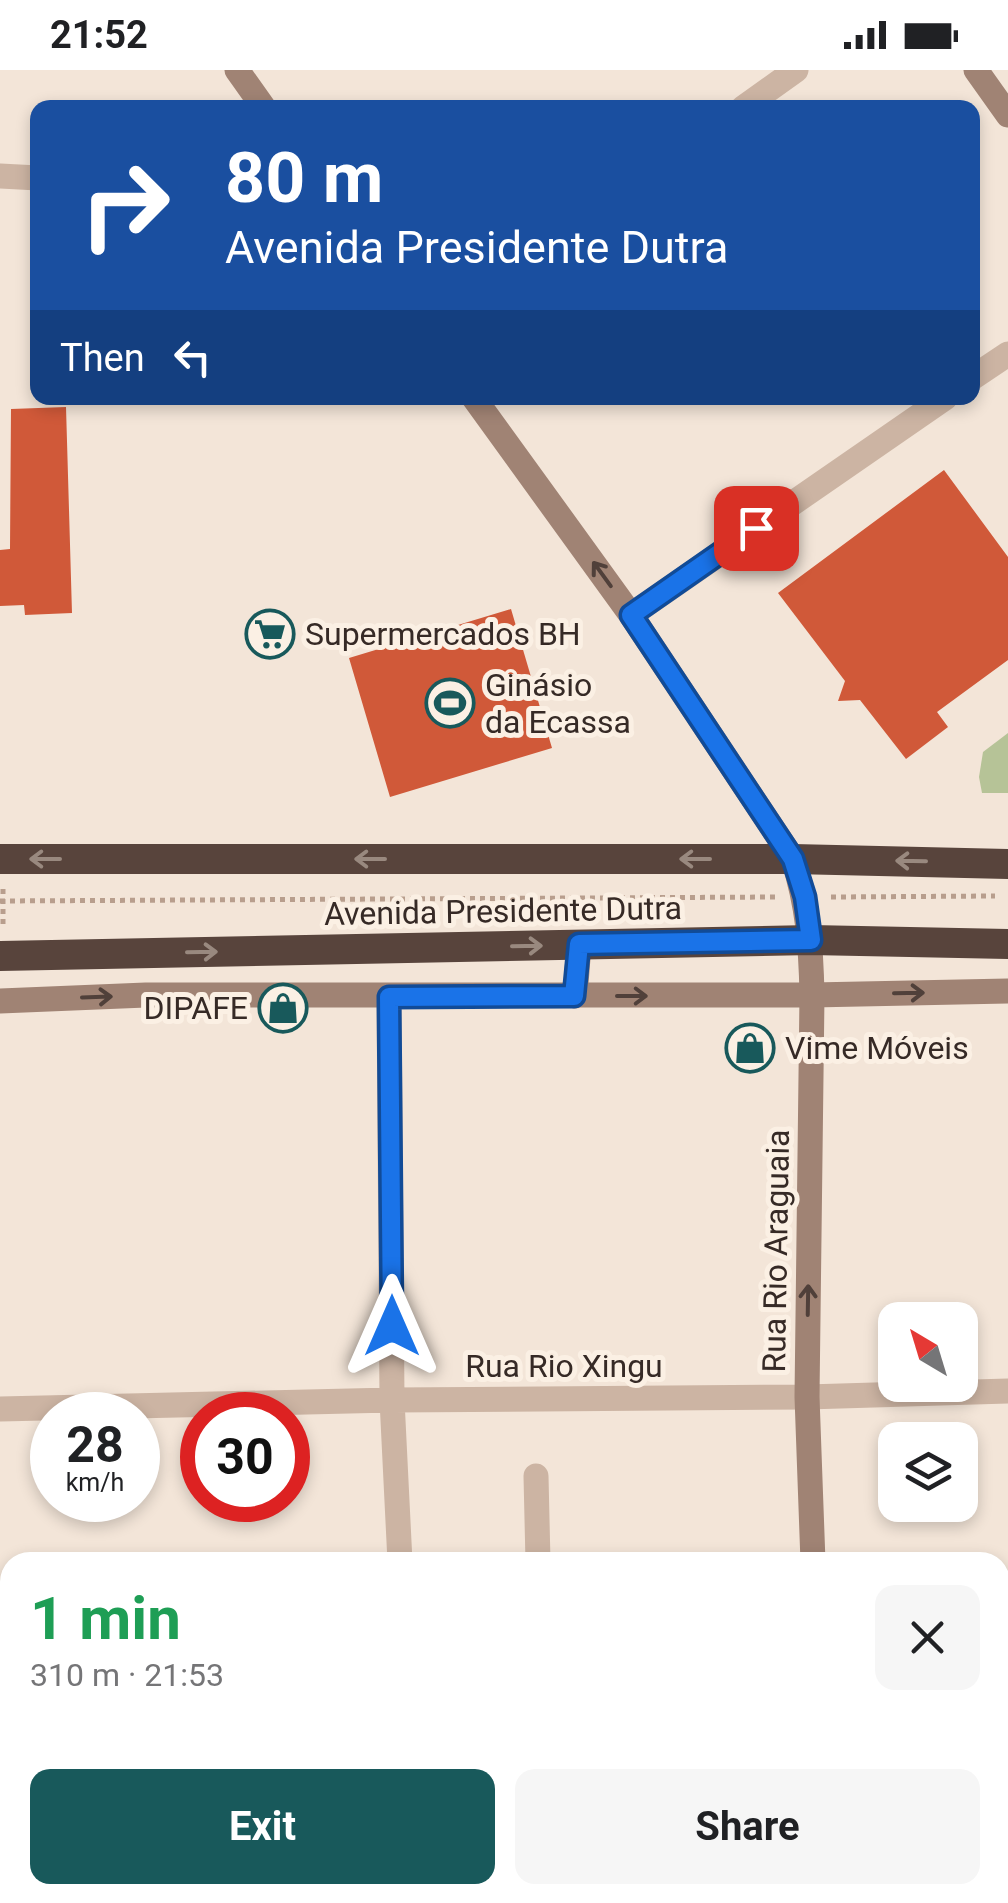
<!DOCTYPE html>
<html lang="en">
<head>
<meta charset="utf-8">
<style>
	body { margin:0; font-family:Roboto,sans-serif; background:#f6f6f6; color:#202124; height:100vh; display:flex; flex-direction:column; font-size:38px; white-space:nowrap }
	* { box-sizing:border-box; margin:0 }
	p { font-size:32px; color:#757577 }
	.icon { flex:none; width:55px; height:55px; fill:none; stroke:currentColor; stroke-width:2; stroke-linecap:round; stroke-linejoin:round }
	.map { position:relative; flex:1; overflow:hidden }
	.side { position:absolute; left:0px; top:1482px; width:1010px; height:352px; display:flex; flex-direction:column; background:#fff; border-radius:30px 30px 0 0; box-shadow:0 5px 15px #0003 }
	.side>* { flex:none }
	.guide { position:absolute; left:30px; top:30px; width:950px; height:305px; border-radius:20px; box-shadow:0 5px 15px #0003; background:#1a4fa0; color:#fff; overflow:hidden }
	.needle { width:65px; rotate:322deg }
	.buttons { position:absolute; left:878px; top:1232px; display:grid; gap:20px }
	.buttons a { display:grid; place-items:center; width:100px; height:100px; border-radius:20px; background:#fff; box-shadow:0 5px 15px #0003; font-size:50px }
	.speed { position:absolute; left:30px; top:1322px; display:flex; gap:20px; font-size:50px; font-weight:700; text-align:center }
	.speed>* { display:grid; place-content:center; width:130px; height:130px; border-radius:50%; background:#fff; box-shadow:0 5px 15px #0003; line-height:1 }
	.speed small { font-size:25px; font-weight:400 }
	.speed .limit { border:15px solid #d22; background:#fff; color:#111 }
	.pin { position:absolute; display:grid; place-items:center; width:85px; height:85px; color:#fff; margin:-42px; border-radius:20px; box-shadow:0 5px 15px #0006 }
	.me { position:absolute; width:110px; margin:-55px; rotate:0deg; stroke-linejoin:round; filter:drop-shadow(0 0 8px #0008) }
	.turn { display:flex; align-items:center; gap:35px; height:210px; padding:0 30px; font-size:45px }
	.turn .icon { width:130px; height:130px; stroke-width:2.5 }
	.turn b { display:block; font-size:70px; line-height:85px }
	.then { display:flex; align-items:center; height:95px; padding:0 30px; background:#0003; gap:20px; font-size:38px }
	.round { display:grid; place-items:center; flex:none; width:105px; height:105px; border-radius:20px; background:#f6f6f6 }
	.summary { display:flex; align-items:center; justify-content:space-between; height:170px; padding:0 30px }
	h1 { font-size:60px; font-weight:700; line-height:75px; color:#1e9e55 }
	.action { display:flex; gap:20px; margin-top:auto; padding:20px 30px }
	.action a { flex:1; height:115px; border-radius:20px; background:#18595b; color:#fff; font-size:40px; font-weight:700; line-height:115px; text-align:center }
	.action a+a { background:#f6f6f6; color:#202124 }
	.status { display:flex; justify-content:space-between; align-items:center; height:70px; padding:0 50px; background:#fff; direction:ltr }
	.status svg { height:28px; fill:currentColor }
	.map>svg:first-child { display:block }
</style>
</head>
<body>
<div class="status"><b>21:52</b><svg viewBox="0 0 49 12"><path d="M0 12V9h3v3zM5 12V6h3v6zM10 12V3h3v9zM15 12V0h3v12zM26 1h20v11H26zM47 4h2v5h-2z"/></svg></div>
<div class="map">
<svg width="1008" height="1833" viewBox="0 0 1008 1833">
	<rect width="100%" height="100%" fill="#f3e5d8"/>
	<!-- green -->
	<path fill="#b6c397" d="M1008 663V723H982L979 707 983 682Z"/>
	<!-- building -->
	<path fill="#d05939" d="M66 337 72 543 25 545 24 535 0 536V480L10 479 11 339Z
		M944 400 1008 487V590L937 642 948 657 906 689 860 630 838 631 845 611 778 523Z
		M511 539 552 678 390 727 349 588Z"/>
	<g fill="none" stroke-linecap="round" stroke-linejoin="round">
		<!-- path -->
		<path stroke="#b89e8d" stroke-width="5" stroke-dasharray="5 5" stroke-linecap="butt" d="M3 819V858
			M831 827 995 826
			M0 831 775 827"/>
		<!-- street -->
		<path stroke="#ccb4a3" stroke-width="25" d="M743 38 796 0
			M0 106 38 108
			M972 308 1008 284
			M631 545 945 328
			M389 927 392 1330 400 1492
			M0 1339 392 1330 807 1327 1008 1321
			M536 1406 538 1492
			M0 1710 10 1723
			M1000 1748H1008
			M85 1825 91 1833
			M540 1825 541 1833
			M198 1833 209 1825"/>
		<!-- secondary -->
		<path stroke="#a08374" stroke-width="25" d="M237 0 264 38
			M976 0 1008 45
			M474 328 631 545 793 789C808 835 811 877 812 925L807 1327 813 1492
			M575 926 579 875
			M0 931 146 925H812L1008 921
			M825 1825 826 1833"/>
		<!-- highway -->
		<path stroke="#58443c" stroke-width="30" d="M0 789H793L1008 794
			M0 886 811 870 1008 874"/>
	</g>
	<!-- one-way arrows -->
	<defs><path id="oneway-shaft" d="M-6 0H5M1.5-3L5.5 0L1.5 3" fill="none" stroke-width="1.6" stroke-linecap="round" stroke-linejoin="round" transform="scale(2.5)"/></defs>
	<g stroke="#50403a">
		<use href="#oneway-shaft" transform="translate(602 504) rotate(-126)"/>
		<use href="#oneway-shaft" transform="translate(909 923) rotate(-1)"/>
		<use href="#oneway-shaft" transform="translate(632 926)"/>
		<use href="#oneway-shaft" transform="translate(97 927) rotate(-2)"/>
		<use href="#oneway-shaft" transform="translate(808 1230) rotate(-89)"/>
	</g>
	<g stroke="#99897f">
		<use href="#oneway-shaft" transform="translate(45 789) rotate(-180)"/>
		<use href="#oneway-shaft" transform="translate(370 789) rotate(-180)"/>
		<use href="#oneway-shaft" transform="translate(695 789) rotate(-180)"/>
		<use href="#oneway-shaft" transform="translate(911 791) rotate(-179)"/>
		<use href="#oneway-shaft" transform="translate(527 876) rotate(-1)"/>
		<use href="#oneway-shaft" transform="translate(202 882) rotate(-1)"/>
	</g>
	<g fill="none" stroke-linecap="round" stroke-linejoin="round">
		<!-- route casing -->
		<g stroke="#114b97" stroke-width="25">
			<path id="route" d="M392 1256 389 927 574 926 579 874 811 870 805 827 793 789 631 545 756 458"/>
		</g>
		<!-- route -->
		<use href="#route" stroke="#1a73e8" stroke-width="18"/>
	</g>
	<!-- icons -->
	<defs>
		<g id="supermarket-ring" transform="scale(2.5)"><circle r="9.5" fill="#fbf0e4" stroke="#18595b" stroke-width="1.5"/><path d="M-6-5.5h2.5l.6 2H6L4.5 2H-2.5L-4.4-4H-6ZM-1.5 3.2a1.3 1.3 0 1 0 .1 0ZM3 3.2a1.3 1.3 0 1 0 .1 0Z" fill="#18595b"/></g>
		<g id="stadium-ring" transform="scale(2.5)"><circle r="9.5" fill="#fbf0e4" stroke="#18595b" stroke-width="1.5"/><path d="M0-5a6.5 5 0 1 0 0 10a6.5 5 0 1 0 0-10ZM-3.5-1.8h7v3.6h-7Z" fill="#18595b"/></g>
		<g id="shop-ring" transform="scale(2.5)"><circle r="9.5" fill="#fbf0e4" stroke="#18595b" stroke-width="1.5"/><path d="M-5-2.5h2.3a2.7 3.5 0 0 1 5.4 0H5L5.5 6h-11ZM-1.5-2.5h3a1.5 2.3 0 0 0-3 0Z" fill="#18595b"/></g>
	</defs>
	<g fill-rule="evenodd">
		<use href="#supermarket-ring" x="270" y="564"/>
		<use href="#stadium-ring" x="450" y="633"/>
		<use href="#shop-ring" x="283" y="938"/>
		<use href="#shop-ring" x="750" y="978"/>
	</g>
	<g text-anchor="middle" stroke-width="10" stroke-linejoin="round" paint-order="stroke">
		<!-- poi labels -->
		<g font-size="32" fill="#362a26" stroke="#fbf0e4" text-anchor="start">
			<text x="305" y="575">Supermercados BH</text>
			<text x="485" y="626">Ginásio<tspan x="485" dy="37">da Ecassa</tspan></text>
			<text x="248" y="949" text-anchor="end">DIPAFE</text>
			<text x="785" y="989">Vime Móveis</text>
		</g>
		<!-- street labels -->
		<g font-size="32" fill="#362a26" stroke="#fbf0e4">
			<text transform="translate(503 841) rotate(-1)" y="11">Avenida Presidente Dutra</text>
			<text transform="translate(776 1181) rotate(-89)" y="11">Rua Rio Araguaia</text>
			<text x="564" y="1307">Rua Rio Xingu</text>
		</g>
	</g>
</svg>
<div class="buttons">
<a><svg class="needle" viewBox="-14 -14 28 28"><path d="M0-13l5 13h-10z" fill="#e53935"/><path d="M0 13l5-13h-10z" fill="#757577"/></svg></a>
<a><svg class="icon" aria-label="layers" viewBox="0 0 24 24"><path d="M12 4l9 5-9 5-9-5zM3 14l9 5 9-5"/></svg></a>
</div>
<div class="speed"><div>28<small>km/h</small></div><div class="limit">30</div></div>
<div class="pin" style="left:756px;top:458px;background:#d93025"><svg class="icon" aria-label="arrive" viewBox="0 0 24 24"><path d="M6 21V4h12l-3 4 3 4H6"/></svg></div>
<svg class="me" style="left:392px;top:1256px" viewBox="-20 -20 40 40"><path d="M0-17L14 15 0 8-14 15z" fill="#1a73e8" stroke="#fff" stroke-width="4"/></svg>
<div class="guide">
<div class="turn"><svg class="icon" aria-label="right" viewBox="0 0 24 24"><path d="M7 20v-9h11M14 6l5 5-5 5"/></svg><div><b>80 m</b>Avenida Presidente Dutra</div></div>
<div class="then">Then<svg class="icon" aria-label="left" viewBox="0 0 24 24"><path d="M17 20v-9H6M10 6l-5 5 5 5"/></svg></div>
</div>
<section class="side">
<div class="summary"><div><h1>1 min</h1><p>310 m · 21:53</p></div><a class="round"><svg class="icon" aria-label="close" viewBox="0 0 24 24"><path d="M6 6l12 12M18 6L6 18"/></svg></a></div>
<div class="action"><a>Exit</a><a>Share</a></div>
</section>
</div>
</body>
</html>
